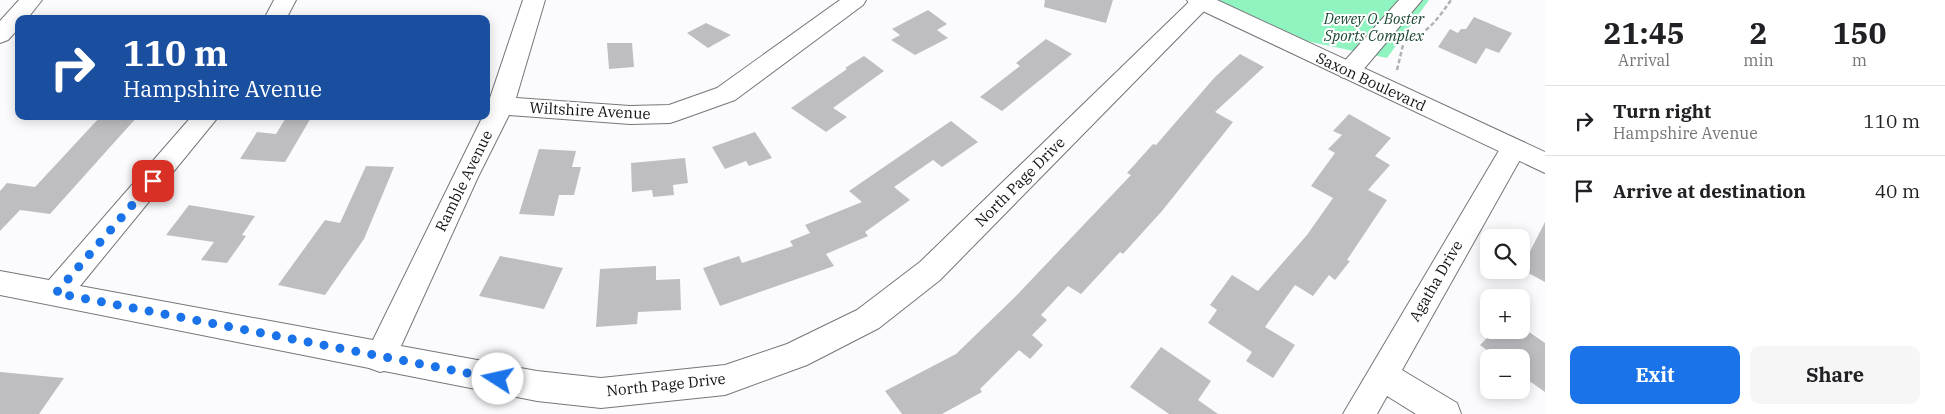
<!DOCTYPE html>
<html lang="en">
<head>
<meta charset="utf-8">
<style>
	body { margin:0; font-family:"IBM Plex Serif",serif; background:#f6f6f6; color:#202124; height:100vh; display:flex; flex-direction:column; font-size:19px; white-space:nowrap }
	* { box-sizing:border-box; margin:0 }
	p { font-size:16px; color:#757577 }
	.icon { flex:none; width:28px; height:28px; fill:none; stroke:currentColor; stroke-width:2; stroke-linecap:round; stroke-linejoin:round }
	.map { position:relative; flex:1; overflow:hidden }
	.sheet { display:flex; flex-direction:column; background:#fff; width:400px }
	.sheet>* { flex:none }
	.guide { position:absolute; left:15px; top:15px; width:475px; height:105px; border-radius:10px; box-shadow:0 2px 12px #0003; background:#1a4fa0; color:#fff; overflow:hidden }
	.fabs { position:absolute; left:1480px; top:229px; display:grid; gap:10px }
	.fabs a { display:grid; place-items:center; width:50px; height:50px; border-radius:10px; background:#fff; box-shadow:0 2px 12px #0003; font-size:25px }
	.pin { position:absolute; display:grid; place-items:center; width:42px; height:42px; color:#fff; margin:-21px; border-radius:10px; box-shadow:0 2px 8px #0006 }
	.me { position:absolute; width:55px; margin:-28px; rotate:280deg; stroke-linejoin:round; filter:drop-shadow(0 0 4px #0008) }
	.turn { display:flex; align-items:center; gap:18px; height:105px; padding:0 25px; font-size:22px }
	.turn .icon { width:65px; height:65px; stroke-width:2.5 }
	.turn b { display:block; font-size:35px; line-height:42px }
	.eta { display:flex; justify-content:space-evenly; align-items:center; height:85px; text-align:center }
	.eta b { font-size:30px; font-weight:800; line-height:35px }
	.action { display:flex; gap:10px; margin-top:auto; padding:10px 25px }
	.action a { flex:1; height:58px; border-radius:10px; background:#1a73e8; color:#fff; font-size:20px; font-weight:800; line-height:58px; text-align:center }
	.action a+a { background:#f6f6f6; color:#202124 }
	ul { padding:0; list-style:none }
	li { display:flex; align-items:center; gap:15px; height:70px; padding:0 25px; border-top:1px solid #e0e0e0 }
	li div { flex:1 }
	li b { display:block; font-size:19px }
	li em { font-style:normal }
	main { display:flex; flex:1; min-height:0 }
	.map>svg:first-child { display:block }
</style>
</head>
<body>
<main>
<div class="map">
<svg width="1545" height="414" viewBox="0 0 1545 414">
	<rect width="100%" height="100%" fill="#fbfbfe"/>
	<!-- green -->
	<path fill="#90f4c1" d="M1218 0H1429L1387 58 1306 41Z"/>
	<!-- building -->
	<path fill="#bebdc2" d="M1045 0H1113L1106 23 1044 7Z
		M928 10 947 24 937 30 948 38 915 55 891 40 900 35 892 29Z
		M1474 17 1512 33 1499 53 1486 48 1476 64 1438 47 1450 29 1458 33 1461 29H1466Z
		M706 23 731 35 708 48 687 33Z
		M1046 39 1072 54 1002 111 980 97 1020 66 1016 63Z
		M607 43H632L634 67 609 69Z
		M1240 54 1264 67 1215 112 1233 122 1162 211 1123 254 1120 252 1081 294 1068 286 1041 315 1047 320 1032 335 1043 345 1030 359 1019 350 980 389 982 392 942 414H902L885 391 956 354 1015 297 1131 175 1127 173 1153 144 1156 145 1215 77Z
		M864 56 884 71 833 108 847 117 826 132 791 108 847 69 845 68Z
		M1349 114 1391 138 1375 156 1390 165 1368 190 1387 200 1347 260 1350 261 1335 280 1329 275 1313 296 1295 285 1265 327 1295 345 1273 378 1246 361 1252 352 1208 323 1217 310 1210 305 1232 275 1258 291 1307 235 1333 198 1311 186 1335 153 1328 149 1342 135 1333 131Z
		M101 116H138L50 214 20 210 0 231V191L7 183 35 187Z
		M287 116H312L285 162 240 159 257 132 276 134Z
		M951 121 978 142 942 167 933 160 894 187 910 200 865 232 868 236 826 254 834 266 720 306 703 268 739 256 742 263 793 246 790 241 810 233 805 225 862 202 849 191Z
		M755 132 772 158 749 166 746 161 725 169 712 147Z
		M539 149 576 151 572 167H581L574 195H559L554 216 519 214Z
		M685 158 688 183 673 185 674 195 653 197 652 190 632 192 631 163Z
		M366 166 394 167 364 239 325 295 278 285 325 220 340 223Z
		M189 205 255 216 242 235 246 236 227 263 201 260 214 242 166 235Z
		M1545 222V282L1521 269Z
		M500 256 563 268 544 309 479 296Z
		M656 266V280L680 279 681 310 638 312 637 324 596 327 600 269Z
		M1495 330H1509L1522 339 1529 332 1545 343V392L1521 375V358H1497L1480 345Z
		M1161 347 1211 381 1198 400 1218 414H1169L1130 387Z
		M0 372 64 378 39 414H0Z"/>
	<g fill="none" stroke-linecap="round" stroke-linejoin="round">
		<!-- minor casing -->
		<g stroke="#76757a" stroke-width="2">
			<path id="minor" d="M274 0H296L286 19H264Z
				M523 0H545L516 98 630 106 669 105 717 88 840 0H866L863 5 735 100 679 120 670 123 630 124 509 115 478 177 401 346 537 371 601 378 725 365 787 344 857 310 920 262 1191 0H1212L1213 2 940 280 879 328 807 365 725 395 601 408 537 401 384 371 380 372 369 368 0 295V271L49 280 192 116H219L80 286 373 340 483 116H486V110Z
				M1399 0H1422L1357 77 1349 79 1341 77 1337 71 1341 65Z
				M1513 139 1522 142 1526 149 1402 370 1457 403 1461 414H1416L1387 396 1377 414H1343L1504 142Z"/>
		</g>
		<!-- major casing -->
		<g stroke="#76757a" stroke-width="2">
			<path id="major" d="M19 0H42L27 19H19V28L8 40 0 43V21Z
				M1187 0H1217L1545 152V173L1190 5Z"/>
		</g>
		<!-- path -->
		<path stroke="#b2b2b5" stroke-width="2.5" stroke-dasharray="4.5 2.5" stroke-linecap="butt" d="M1407 40C1428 34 1439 17 1451 0
			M1397 70 1403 45"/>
		<!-- minor -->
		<use href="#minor" fill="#fff" fill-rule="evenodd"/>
		<!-- major -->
		<use href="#major" fill="#fff" fill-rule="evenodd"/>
	</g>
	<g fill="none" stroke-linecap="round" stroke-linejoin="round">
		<!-- route -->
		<path stroke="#1a73e8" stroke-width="9" stroke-dasharray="0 16.2" d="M153 181 56 293 498 379"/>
	</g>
	<g text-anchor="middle" stroke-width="4" stroke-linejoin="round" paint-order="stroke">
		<!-- park labels -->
		<g font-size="15" font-style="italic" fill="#1c4934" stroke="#fff">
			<text x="1374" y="24">Dewey O. Boster<tspan x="1374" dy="17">Sports Complex</tspan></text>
		</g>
		<!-- street labels -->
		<g font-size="15" fill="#111112" stroke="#fff">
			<text transform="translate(1371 82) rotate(25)" y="5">Saxon Boulevard</text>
			<text transform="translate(590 111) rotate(3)" y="5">Wiltshire Avenue</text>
			<text transform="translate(464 181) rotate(-64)" y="5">Ramble Avenue</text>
			<text transform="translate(1020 182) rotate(-45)" y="5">North Page Drive</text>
			<text transform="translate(1436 281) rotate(-60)" y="5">Agatha Drive</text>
			<text transform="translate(666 385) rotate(-6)" y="5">North Page Drive</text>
		</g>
	</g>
</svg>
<div class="fabs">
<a><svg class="icon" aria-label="search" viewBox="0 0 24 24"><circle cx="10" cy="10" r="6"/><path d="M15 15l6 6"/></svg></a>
<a>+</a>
<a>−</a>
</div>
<div class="pin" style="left:153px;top:181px;background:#d93025"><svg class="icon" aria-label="arrive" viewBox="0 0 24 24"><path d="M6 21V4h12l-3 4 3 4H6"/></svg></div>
<svg class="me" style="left:498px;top:379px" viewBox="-20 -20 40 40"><circle r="19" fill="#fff"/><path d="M0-13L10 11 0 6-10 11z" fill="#1a73e8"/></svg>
<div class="guide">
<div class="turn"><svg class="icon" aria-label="right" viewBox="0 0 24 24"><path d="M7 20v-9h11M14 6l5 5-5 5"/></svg><div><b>110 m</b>Hampshire Avenue</div></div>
</div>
</div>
<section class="sheet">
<div class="eta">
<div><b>21:45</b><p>Arrival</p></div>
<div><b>2</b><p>min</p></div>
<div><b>150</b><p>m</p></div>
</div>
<ul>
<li><svg class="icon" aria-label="right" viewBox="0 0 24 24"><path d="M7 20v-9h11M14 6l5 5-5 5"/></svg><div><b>Turn right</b><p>Hampshire Avenue</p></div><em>110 m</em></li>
<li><svg class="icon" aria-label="arrive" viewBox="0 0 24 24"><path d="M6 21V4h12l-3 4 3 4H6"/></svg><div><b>Arrive at destination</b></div><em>40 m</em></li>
</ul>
<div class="action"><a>Exit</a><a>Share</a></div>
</section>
</main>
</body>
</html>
